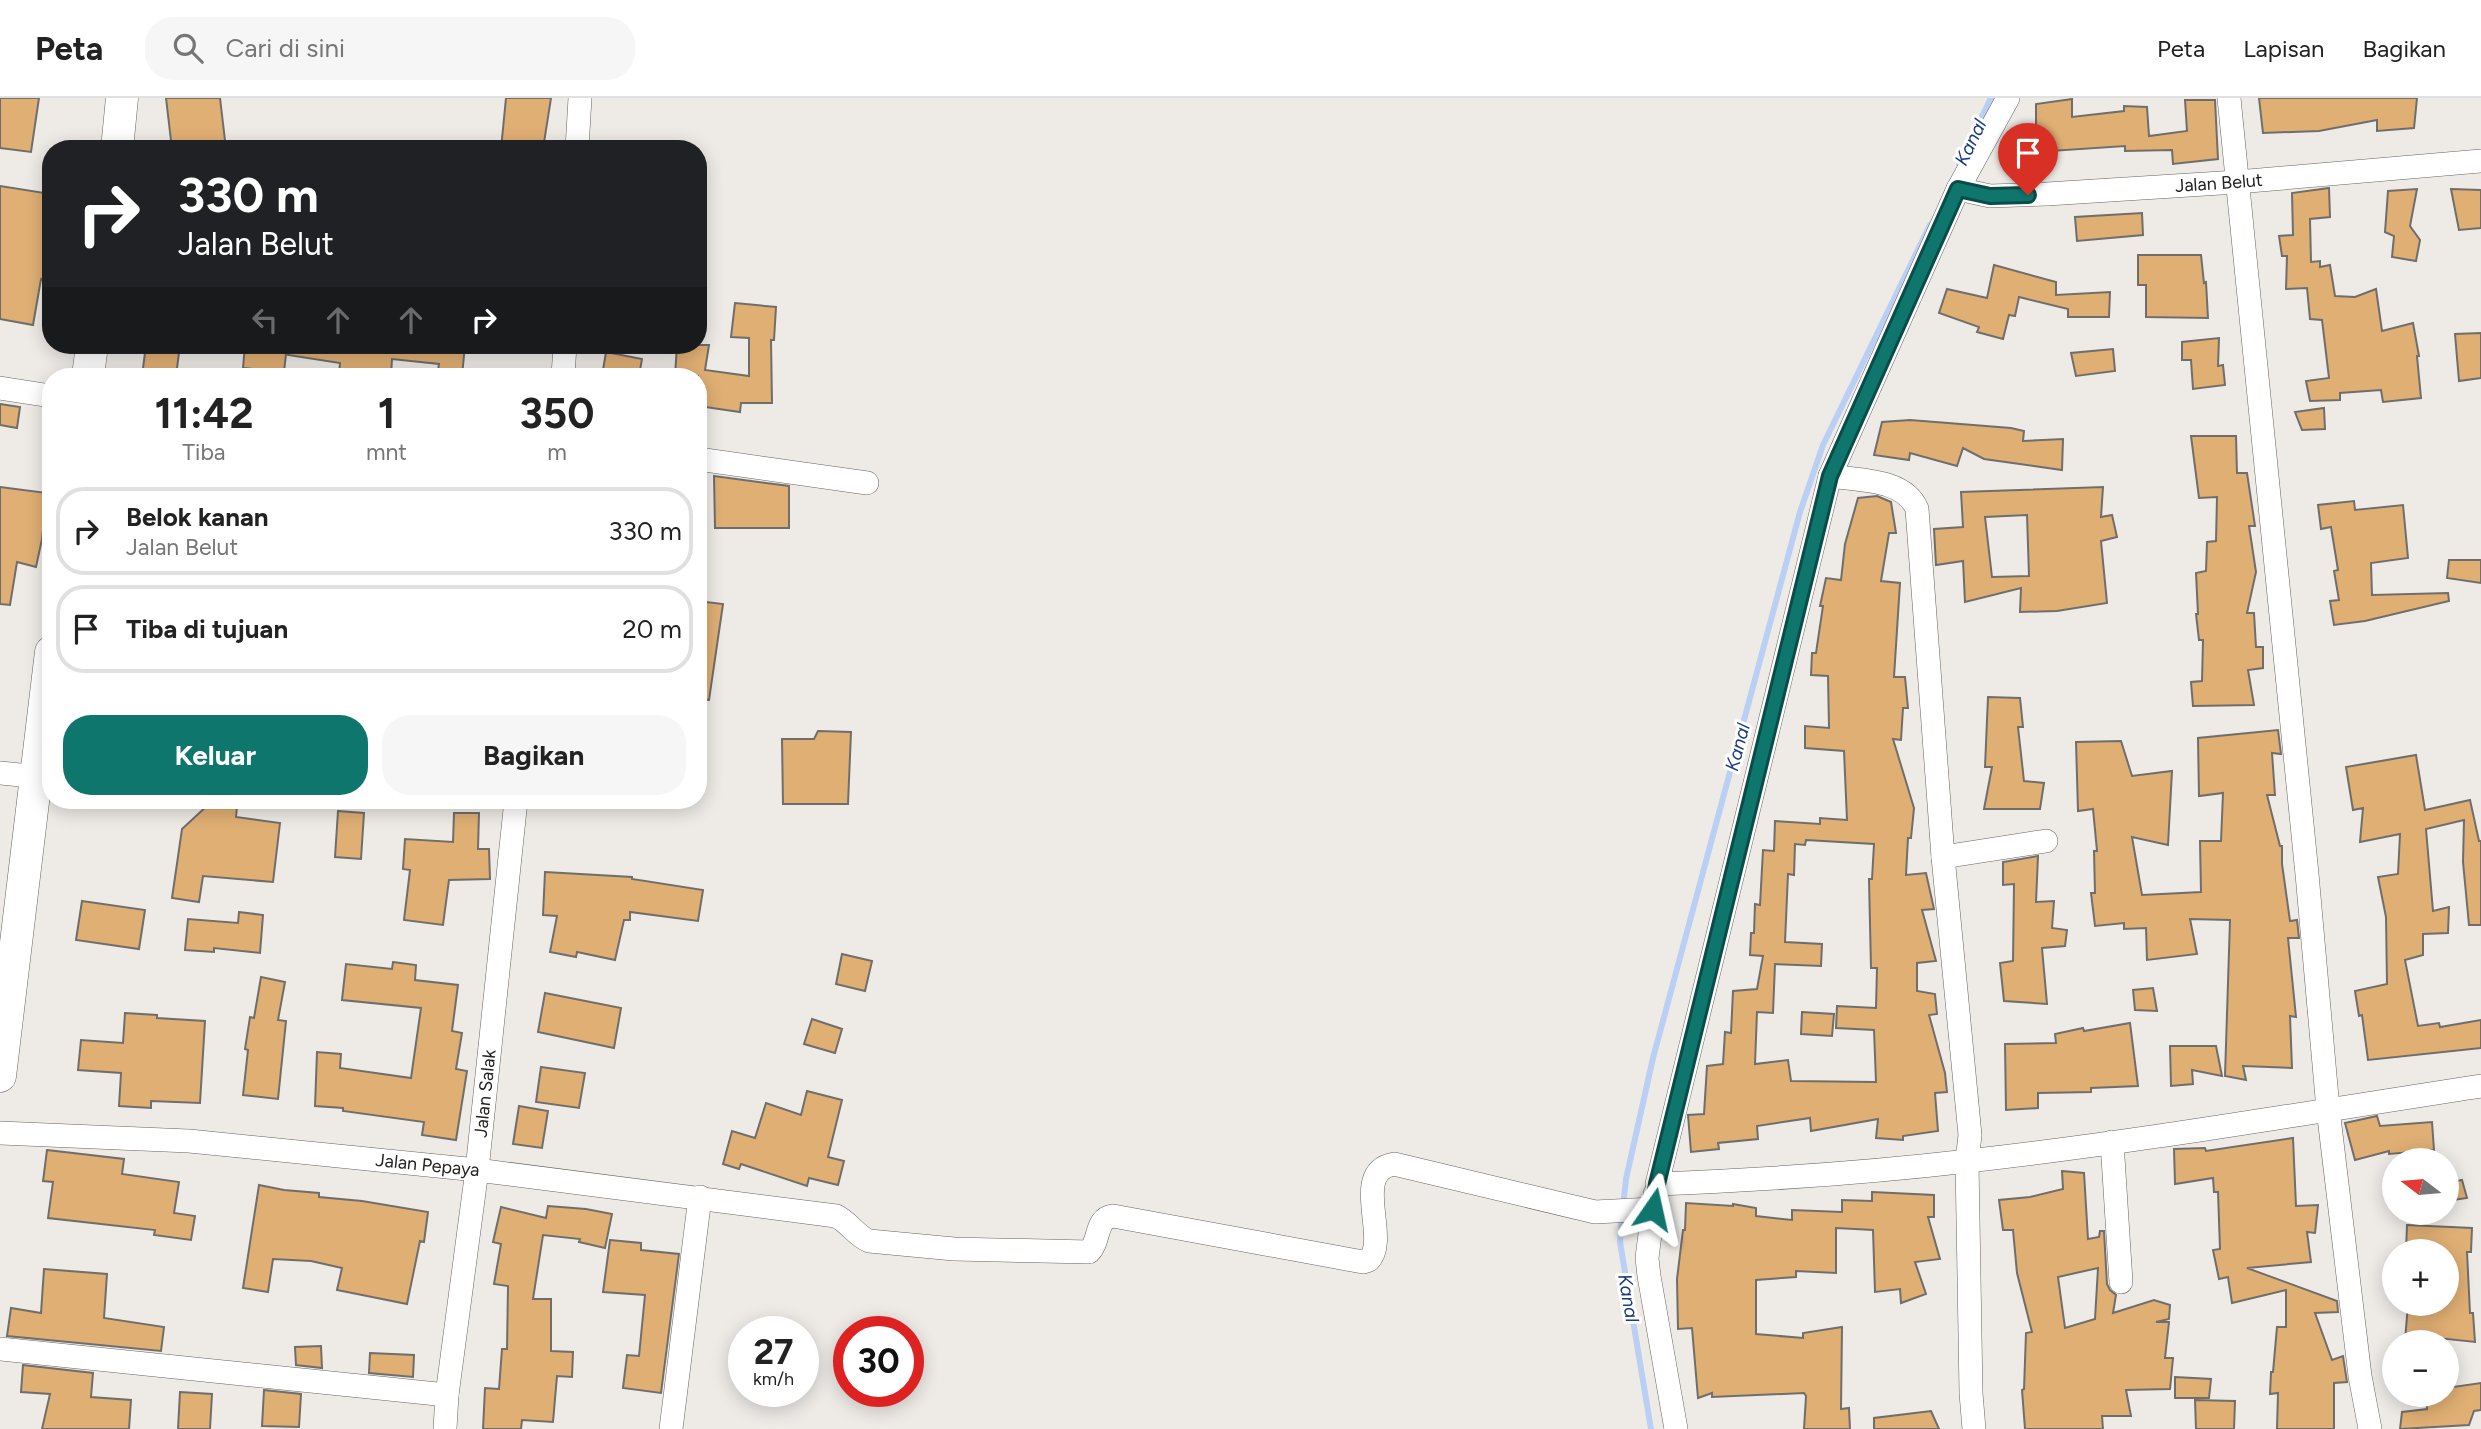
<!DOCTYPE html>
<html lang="id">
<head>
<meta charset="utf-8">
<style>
	body { margin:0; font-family:Figtree,sans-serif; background:#f6f6f6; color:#222; height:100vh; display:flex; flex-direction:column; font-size:26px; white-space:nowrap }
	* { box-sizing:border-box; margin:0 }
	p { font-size:23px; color:#767676 }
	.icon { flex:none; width:38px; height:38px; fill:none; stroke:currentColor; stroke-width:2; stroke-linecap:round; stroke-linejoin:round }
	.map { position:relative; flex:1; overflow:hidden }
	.side { position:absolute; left:42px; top:270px; width:665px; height:441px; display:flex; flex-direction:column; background:#fff; border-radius:28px; box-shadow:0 4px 18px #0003 }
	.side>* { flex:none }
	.top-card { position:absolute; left:42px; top:42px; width:665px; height:214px; border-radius:28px; box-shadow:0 4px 18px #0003; background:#202124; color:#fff; overflow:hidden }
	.needle { width:46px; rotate:286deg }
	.controls { position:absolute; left:2382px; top:1050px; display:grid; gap:14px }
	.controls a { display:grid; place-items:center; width:77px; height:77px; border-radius:50%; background:#fff; box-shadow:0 4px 18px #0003; font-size:35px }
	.speed { position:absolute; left:728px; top:1218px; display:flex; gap:14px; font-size:35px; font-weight:700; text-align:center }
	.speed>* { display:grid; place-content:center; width:91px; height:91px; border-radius:50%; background:#fff; box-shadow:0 4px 18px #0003; line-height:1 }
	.speed small { font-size:18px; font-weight:400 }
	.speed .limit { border:10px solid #d22; background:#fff; color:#111 }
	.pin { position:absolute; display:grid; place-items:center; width:60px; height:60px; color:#fff; margin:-72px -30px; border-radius:50% 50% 50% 0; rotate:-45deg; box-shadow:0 0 7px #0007 }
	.pin .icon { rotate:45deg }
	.me { position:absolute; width:77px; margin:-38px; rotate:11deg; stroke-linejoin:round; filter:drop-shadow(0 0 5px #0008) }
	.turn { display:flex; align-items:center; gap:24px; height:147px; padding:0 21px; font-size:32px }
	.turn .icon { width:91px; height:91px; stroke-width:2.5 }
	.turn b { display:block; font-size:49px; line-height:60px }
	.lanes { display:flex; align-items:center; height:66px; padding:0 21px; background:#0003; justify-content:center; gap:35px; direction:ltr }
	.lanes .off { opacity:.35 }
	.eta { display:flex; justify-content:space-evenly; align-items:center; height:119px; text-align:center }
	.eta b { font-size:42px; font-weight:700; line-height:49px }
	.primary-button { display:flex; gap:14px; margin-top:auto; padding:14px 21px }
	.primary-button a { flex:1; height:80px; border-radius:28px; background:#0f766e; color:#fff; font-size:28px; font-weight:700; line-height:80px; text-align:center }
	.primary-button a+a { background:#f6f6f6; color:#222 }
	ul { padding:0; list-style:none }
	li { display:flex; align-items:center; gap:21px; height:88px; margin:0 14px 10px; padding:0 7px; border:4px solid #e0e0e0; border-radius:28px }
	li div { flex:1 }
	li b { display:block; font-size:26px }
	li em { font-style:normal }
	header { display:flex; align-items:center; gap:42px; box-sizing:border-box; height:98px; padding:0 35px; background:#fff; border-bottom:2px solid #e0e0e0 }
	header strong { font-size:33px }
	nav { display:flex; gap:38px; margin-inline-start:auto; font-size:24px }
	.search { width:490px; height:63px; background:#f6f6f6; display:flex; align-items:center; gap:18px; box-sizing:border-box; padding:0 24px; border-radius:28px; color:#767676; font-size:26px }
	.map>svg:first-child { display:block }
</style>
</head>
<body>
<header>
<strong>Peta</strong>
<div class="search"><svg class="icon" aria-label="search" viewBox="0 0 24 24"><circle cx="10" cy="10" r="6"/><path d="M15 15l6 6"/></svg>Cari di sini</div>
<nav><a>Peta</a><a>Lapisan</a><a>Bagikan</a></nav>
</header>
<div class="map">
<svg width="2481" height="1331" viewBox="0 0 2481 1331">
	<rect width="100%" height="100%" fill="#eeebe7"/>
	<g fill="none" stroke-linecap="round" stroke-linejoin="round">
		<!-- stream -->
		<path stroke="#bacff4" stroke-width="6" d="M1959 66 1991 0
			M1623 1108 1626 1081 1653 960 1800 414 1823 347 1930 127
			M1622 1119 1620 1144 1651 1331"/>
	</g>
	<!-- building -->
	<path fill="#e0af74" stroke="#706e6b" stroke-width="2" fill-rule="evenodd" d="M0 0H39L31 54 0 50Z
		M166 0H220L226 51H172Z
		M506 0H551L543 51H501Z
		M2259 0H2417L2414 30 2377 33V22L2319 33 2263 35Z
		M2072 1V19L2124 13V8L2147 9 2149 38 2187 33 2185 2H2215L2218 61 2173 66 2172 52 2125 53V48L2036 54V6Z
		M0 88 51 96V187L41 181 33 227 0 221Z
		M2329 90 2330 119 2310 121 2311 164 2320 163V169L2330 167 2335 198 2355 199 2376 191 2382 233 2413 225 2419 258H2417L2421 300 2383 304 2381 292 2340 295V302L2310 303 2306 283 2329 280 2322 222 2310 221 2307 190 2286 191 2287 158H2282L2279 138 2293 137 2292 95Z
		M2417 91 2410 128 2420 142 2416 163 2392 159 2394 138 2385 134 2388 93Z
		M2451 91 2481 92V130L2459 132Z
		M2142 115 2143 137 2077 143 2075 119Z
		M2138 157H2201L2204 185 2206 184 2208 220 2146 219V187H2138Z
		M1994 167 2056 184V197L2110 194 2109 219H2068V211L2019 199 2015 218 2009 217 2003 241 1977 234 1979 229 1939 215 1947 191 1987 200Z
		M735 205 776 209 774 242H771L772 305H741L740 314 698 308V278H675L677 247H709L705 272 749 278V240L731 239Z
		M2481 235V280L2459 283 2455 236Z
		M2219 240 2218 268 2223 267 2225 287 2193 291 2191 262H2182V244Z
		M146 247H180L176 278H142Z
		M245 247H287L284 274 243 270Z
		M289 247H465L462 278H437L439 266 392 261 391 278 339 277 340 265 288 257Z
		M2113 251 2115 273 2076 278 2071 255Z
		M606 254 642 261 639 278H602Z
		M0 306 20 309 17 330 0 327Z
		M2324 310 2325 331 2302 332 2295 314Z
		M1910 322 2011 330 2024 333 2023 343 2063 341 2062 372 1984 361 1963 350 1957 368 1910 355 1909 362 1874 357 1882 324Z
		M2191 338H2236L2237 375H2247L2255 428H2249L2256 474 2247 515H2254L2256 549H2263V570L2248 572 2254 607 2193 608 2191 584 2202 583 2203 542H2199L2196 516H2198L2196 475 2206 473 2207 444 2216 443 2217 399 2199 400Z
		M714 378 789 388V430H715Z
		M0 389 47 395 42 441 36 469 17 464 10 507 0 506Z
		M2103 389 2101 419 2112 417 2117 439 2101 443 2107 505 2057 513 2020 514 2021 490 1965 504 1963 463 1936 467 1934 431 1963 429 1961 394ZM2027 417 2029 478 1992 479 1985 419Z
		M1877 398 1891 404 1896 435H1889L1881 483 1900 485 1894 579H1905L1908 610H1903L1901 642 1893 641 1914 710 1911 740H1908L1906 777 1926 775 1934 811 1922 812 1936 863 1917 865V893L1935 896 1937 916 1929 917 1945 975 1947 994 1935 995 1938 1033 1903 1038V1042L1876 1040 1878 1021 1811 1033 1810 1020 1757 1028 1758 1041 1718 1045 1719 1051 1691 1054 1688 1017 1704 1016 1707 968 1723 966 1725 934 1731 935 1733 893 1757 891 1763 858 1750 857 1751 835H1754L1755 806 1760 807 1763 752 1774 753 1775 723 1820 726V720L1847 722 1844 653 1805 650V628L1829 630 1828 578 1811 577 1812 555H1816L1823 508H1820L1826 480 1841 482 1845 446 1858 400ZM1806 742 1874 746 1872 781H1869L1871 870H1877L1876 910 1837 908 1836 930 1874 932 1876 984 1791 983 1788 962 1755 966 1757 914 1773 915 1775 866 1821 868 1822 846 1785 844 1788 776 1794 777 1795 746 1805 747Z
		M2354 403 2355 412 2403 407 2408 460 2371 465 2372 497 2448 495 2449 503 2365 523 2334 527 2330 503 2339 502 2334 473 2338 472 2331 429 2321 431 2318 407Z
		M2449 462H2481V485L2447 480Z
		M698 503 723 506 709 602 698 601Z
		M1988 599 2020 600 2023 629H2018L2024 683 2044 685 2040 711H1984L1992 669H1985Z
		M2278 632 2281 656 2272 655 2275 697H2267L2280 748H2282V766L2290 823 2297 822 2299 840H2288L2296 919 2290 918 2292 970 2243 968 2246 982 2225 978 2230 822 2190 821 2197 856 2147 862 2146 830 2124 831V825L2095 828 2091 795H2095L2094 753H2097L2093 711 2078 713 2076 644 2121 643 2132 678 2172 673 2168 747 2132 739 2142 797 2201 794 2200 743H2221L2223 695 2199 698 2198 640Z
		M818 633 851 634 848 706H783L782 641H814Z
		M2416 657 2425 712 2470 702 2479 743H2481V827H2469L2463 764 2464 722 2426 731 2433 813 2449 809 2448 835 2423 836V857L2405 862 2418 928 2439 925 2440 929 2481 922V950L2368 962 2362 917 2359 918 2355 893 2387 886 2386 819 2378 779 2398 776 2400 736 2360 744 2363 710 2353 712 2346 669Z
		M209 706 237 709 236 719 280 725 273 784 203 778 199 804 172 800 182 731Z
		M338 713 364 715 361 761 335 759Z
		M454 715H479L478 751H489L490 781 449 782 443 827 404 822 410 772 403 771 405 741 453 744Z
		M2038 758 2036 804 2054 803 2052 830 2067 832 2065 848 2042 850 2047 906 2004 903 2000 865 2013 863 2014 786 2003 787V764Z
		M545 774 632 779V781L703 792 698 823 630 814V822H624L615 862 577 854 576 859 550 854 557 818 543 817Z
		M82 803 145 812 139 851 76 842Z
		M239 814 263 817 260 855 214 850V854L185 852 188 821 238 825Z
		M842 856 872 863 865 893 836 886Z
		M393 864 416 867 415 882 458 887 452 933 462 935 456 971 467 973 456 1042 422 1037 424 1024 343 1013V1010L315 1008 317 954 341 956 340 970 411 980 421 910 342 902 346 866 392 871Z
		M261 879 285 884 278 922 286 923 278 1001 243 997 248 952 245 951 250 919 254 920Z
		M2153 890 2157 913 2135 912 2133 892Z
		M545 895 621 910 614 950 538 934Z
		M1802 914 1834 916 1832 938 1801 936Z
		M125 915 157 917V920L205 923 200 1005 151 1003V1010L119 1008 121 975 78 972 81 942 123 945Z
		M812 921 842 931 835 955 804 946Z
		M2130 925 2138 988 2091 990V994L2038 995V1010L2006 1012 2005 946 2056 945 2055 936 2083 930 2084 933Z
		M2170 948H2216L2222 978 2192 972 2193 986 2171 988Z
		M541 969 585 975 579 1010 536 1004Z
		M807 993 842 1002 828 1059 844 1063 838 1087 809 1080 807 1088 741 1066 739 1071 723 1066 732 1033 755 1040 766 1005 801 1017Z
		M519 1008 548 1013 542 1050 513 1046Z
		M2377 1018 2380 1028 2432 1024 2434 1052 2389 1056V1053L2355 1062 2345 1025Z
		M2293 1040 2296 1108 2318 1107 2315 1135 2307 1134 2311 1164 2247 1170 2337 1203 2338 1214 2315 1215 2332 1262 2343 1258 2347 1284 2334 1285V1331H2277L2278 1295 2270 1296 2271 1274H2273L2277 1229H2286V1192L2232 1205 2228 1179 2219 1181 2213 1152 2220 1151 2218 1094H2214L2213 1080 2175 1086 2174 1051 2205 1050 2206 1053Z
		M47 1052 124 1061 122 1076 179 1084 174 1115 195 1118 191 1142 154 1137 155 1132 48 1120 53 1084 43 1083Z
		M2062 1073 2084 1075 2088 1141 2099 1139 2100 1133H2104L2107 1186 2110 1192 2116 1197 2113 1215 2154 1202 2170 1207 2169 1221 2156 1224H2169L2165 1260H2173L2170 1291 2126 1292 2131 1318H2102L2103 1331H2025L2022 1292 2024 1291 2026 1235 2032 1234 2017 1175 2013 1132H2003L1999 1102 2030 1099 2063 1091ZM2098 1170 2095 1221 2065 1230 2058 1179Z
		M2462 1082 2467 1100 2446 1103V1085Z
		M259 1087 284 1092 319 1095V1099L362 1103 428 1114 424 1144 420 1143 407 1206 337 1192 342 1170 311 1163 273 1161 268 1194 243 1190Z
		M1872 1094 1934 1097V1119H1928L1940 1161 1915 1164 1926 1196 1901 1205 1900 1191 1875 1194 1873 1132 1836 1130V1175L1796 1173V1179L1756 1182V1236L1803 1240V1235L1842 1229 1841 1311 1849 1310 1850 1331H1804L1806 1298 1804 1295 1712 1299V1295L1698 1300 1692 1230 1678 1231 1677 1181 1683 1132H1685L1686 1105 1733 1108V1106L1756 1110V1118L1792 1122V1112L1842 1114V1102L1872 1103Z
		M548 1108 586 1111 612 1116 605 1150 579 1144 580 1141 543 1137 533 1201H551V1253L573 1254 572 1279 557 1278 553 1324 522 1322 521 1331H483L485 1290 499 1291 502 1251H507L508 1188 494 1186 501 1146 493 1144 501 1109 546 1120Z
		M2407 1127 2472 1130 2471 1154H2467L2470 1215H2473L2475 1244 2438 1240V1243H2405L2408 1206H2446L2448 1155 2406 1153Z
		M610 1142 641 1145V1152L679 1156 661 1295 623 1290 627 1257 639 1258 645 1197 603 1194Z
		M44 1171 107 1176 104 1220 164 1229 161 1253 7 1238 11 1210 41 1215Z
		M321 1248 322 1270 296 1267 295 1249Z
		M370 1255 414 1257 413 1279 369 1275Z
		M23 1267 93 1275 91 1299 131 1302 129 1331H42L50 1296 21 1294Z
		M2175 1279 2211 1281 2209 1300H2175Z
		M2481 1285V1312L2474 1313 2469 1327 2400 1331 2402 1314 2427 1311 2426 1297H2446V1290Z
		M264 1292 301 1296 299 1329 262 1328Z
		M180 1294 212 1296 210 1331H178Z
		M2195 1302 2235 1303 2234 1331H2196Z
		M1931 1313 1939 1331H1874V1320Z"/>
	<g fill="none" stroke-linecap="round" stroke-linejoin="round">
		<!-- minor casing -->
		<g stroke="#676461" stroke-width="24">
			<g id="minor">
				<path d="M2008 0 1958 91 1830 378 1657 1086C1761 1082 1865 1075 1968 1063 2140 1044 2310 1014 2481 988"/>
				<path d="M2229 0 2307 776 2328 1011 2360 1278 2370 1331"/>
				<path d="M577 51 580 0"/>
				<path id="s1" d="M1958 91 1990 98 2047 96 2237 84 2481 63"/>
				<path d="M563 278 565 247"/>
				<path d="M0 290 51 298"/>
				<path d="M698 361 867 385"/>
				<path d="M1830 378C1859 383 1904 380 1917 411L1943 759 1970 1037 1967 1063 1971 1295 1974 1331"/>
				<path d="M0 675 51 680"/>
				<path d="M1943 759 2046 743"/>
				<path id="s2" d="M0 1035 189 1043 477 1072 836 1118C849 1124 855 1137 869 1143L954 1151 1089 1154C1100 1144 1095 1120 1113 1118L1363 1164 1369 1162C1390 1140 1350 1074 1394 1066L1595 1114 1653 1111"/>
				<path d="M2112 1044 2121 1184"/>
				<path d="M1655 1096 1647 1160 1649 1178 1676 1331"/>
				<path d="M0 1251 447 1297"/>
				<path id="s3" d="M445 1331 447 1297 477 1072 516 702"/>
				<path d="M671 1331 700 1099"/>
			</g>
		</g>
		<!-- secondary casing -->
		<g stroke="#676461" stroke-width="33">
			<path id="secondary" d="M117 51 122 0
				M88 278 92 247
				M0 978 51 554"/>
		</g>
		<!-- minor -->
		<use href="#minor" stroke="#fff" stroke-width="23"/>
		<!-- secondary -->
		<use href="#secondary" stroke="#fff" stroke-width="32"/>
	</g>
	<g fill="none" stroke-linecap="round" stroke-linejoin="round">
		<!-- route casing -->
		<g stroke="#0a4d48" stroke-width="18">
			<path id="route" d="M1653 1111 1657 1086 1830 378 1958 91 1990 98 2028 97"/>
		</g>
		<!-- route -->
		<use href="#route" stroke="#0f766e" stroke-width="12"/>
	</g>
	<g text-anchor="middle" stroke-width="6" stroke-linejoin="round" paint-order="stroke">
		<!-- street labels -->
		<g font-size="18" fill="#242221" stroke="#fff">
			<text dy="6" stroke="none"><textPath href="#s1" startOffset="262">Jalan Belut</textPath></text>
			<text dy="6" stroke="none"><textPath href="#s3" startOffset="338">Jalan Salak</textPath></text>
			<text dy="6" stroke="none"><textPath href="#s2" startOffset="429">Jalan Pepaya</textPath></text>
		</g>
		<!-- water labels -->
		<g font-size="19" font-style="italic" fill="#193b81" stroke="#fff">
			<text transform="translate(1970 44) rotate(-64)" y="7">Kanal</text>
			<text transform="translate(1737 649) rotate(-75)" y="7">Kanal</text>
			<text transform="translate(1629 1200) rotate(80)" y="7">Kanal</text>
		</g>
	</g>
</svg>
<div class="controls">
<a><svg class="needle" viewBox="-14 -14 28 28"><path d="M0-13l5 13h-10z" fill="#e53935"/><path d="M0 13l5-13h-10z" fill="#767676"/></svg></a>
<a>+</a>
<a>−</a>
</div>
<div class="speed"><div>27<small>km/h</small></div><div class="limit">30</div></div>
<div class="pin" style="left:2028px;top:97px;background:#d93025"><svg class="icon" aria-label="arrive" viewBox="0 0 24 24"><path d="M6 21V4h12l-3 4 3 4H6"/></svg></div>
<svg class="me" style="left:1653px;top:1111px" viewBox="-20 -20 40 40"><path d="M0-17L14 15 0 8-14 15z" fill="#0f766e" stroke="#fff" stroke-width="4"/></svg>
<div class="top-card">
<div class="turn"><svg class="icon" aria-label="right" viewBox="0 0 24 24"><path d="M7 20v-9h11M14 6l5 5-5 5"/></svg><div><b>330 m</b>Jalan Belut</div></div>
<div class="lanes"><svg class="icon off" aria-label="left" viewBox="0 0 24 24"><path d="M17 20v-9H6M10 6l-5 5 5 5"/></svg><svg class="icon off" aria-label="ahead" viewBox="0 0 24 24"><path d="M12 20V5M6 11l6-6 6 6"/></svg><svg class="icon off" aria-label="ahead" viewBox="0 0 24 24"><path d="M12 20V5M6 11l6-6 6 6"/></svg><svg class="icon" aria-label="right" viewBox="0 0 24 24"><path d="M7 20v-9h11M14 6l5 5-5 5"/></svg></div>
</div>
<section class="side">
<div class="eta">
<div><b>11:42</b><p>Tiba</p></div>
<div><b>1</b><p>mnt</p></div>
<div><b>350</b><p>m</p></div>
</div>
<ul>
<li><svg class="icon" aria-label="right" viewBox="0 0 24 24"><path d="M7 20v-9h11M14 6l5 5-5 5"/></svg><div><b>Belok kanan</b><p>Jalan Belut</p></div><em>330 m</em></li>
<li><svg class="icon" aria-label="arrive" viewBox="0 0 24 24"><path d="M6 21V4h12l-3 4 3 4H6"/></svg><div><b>Tiba di tujuan</b></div><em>20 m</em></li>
</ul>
<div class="primary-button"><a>Keluar</a><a>Bagikan</a></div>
</section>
</div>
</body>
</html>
